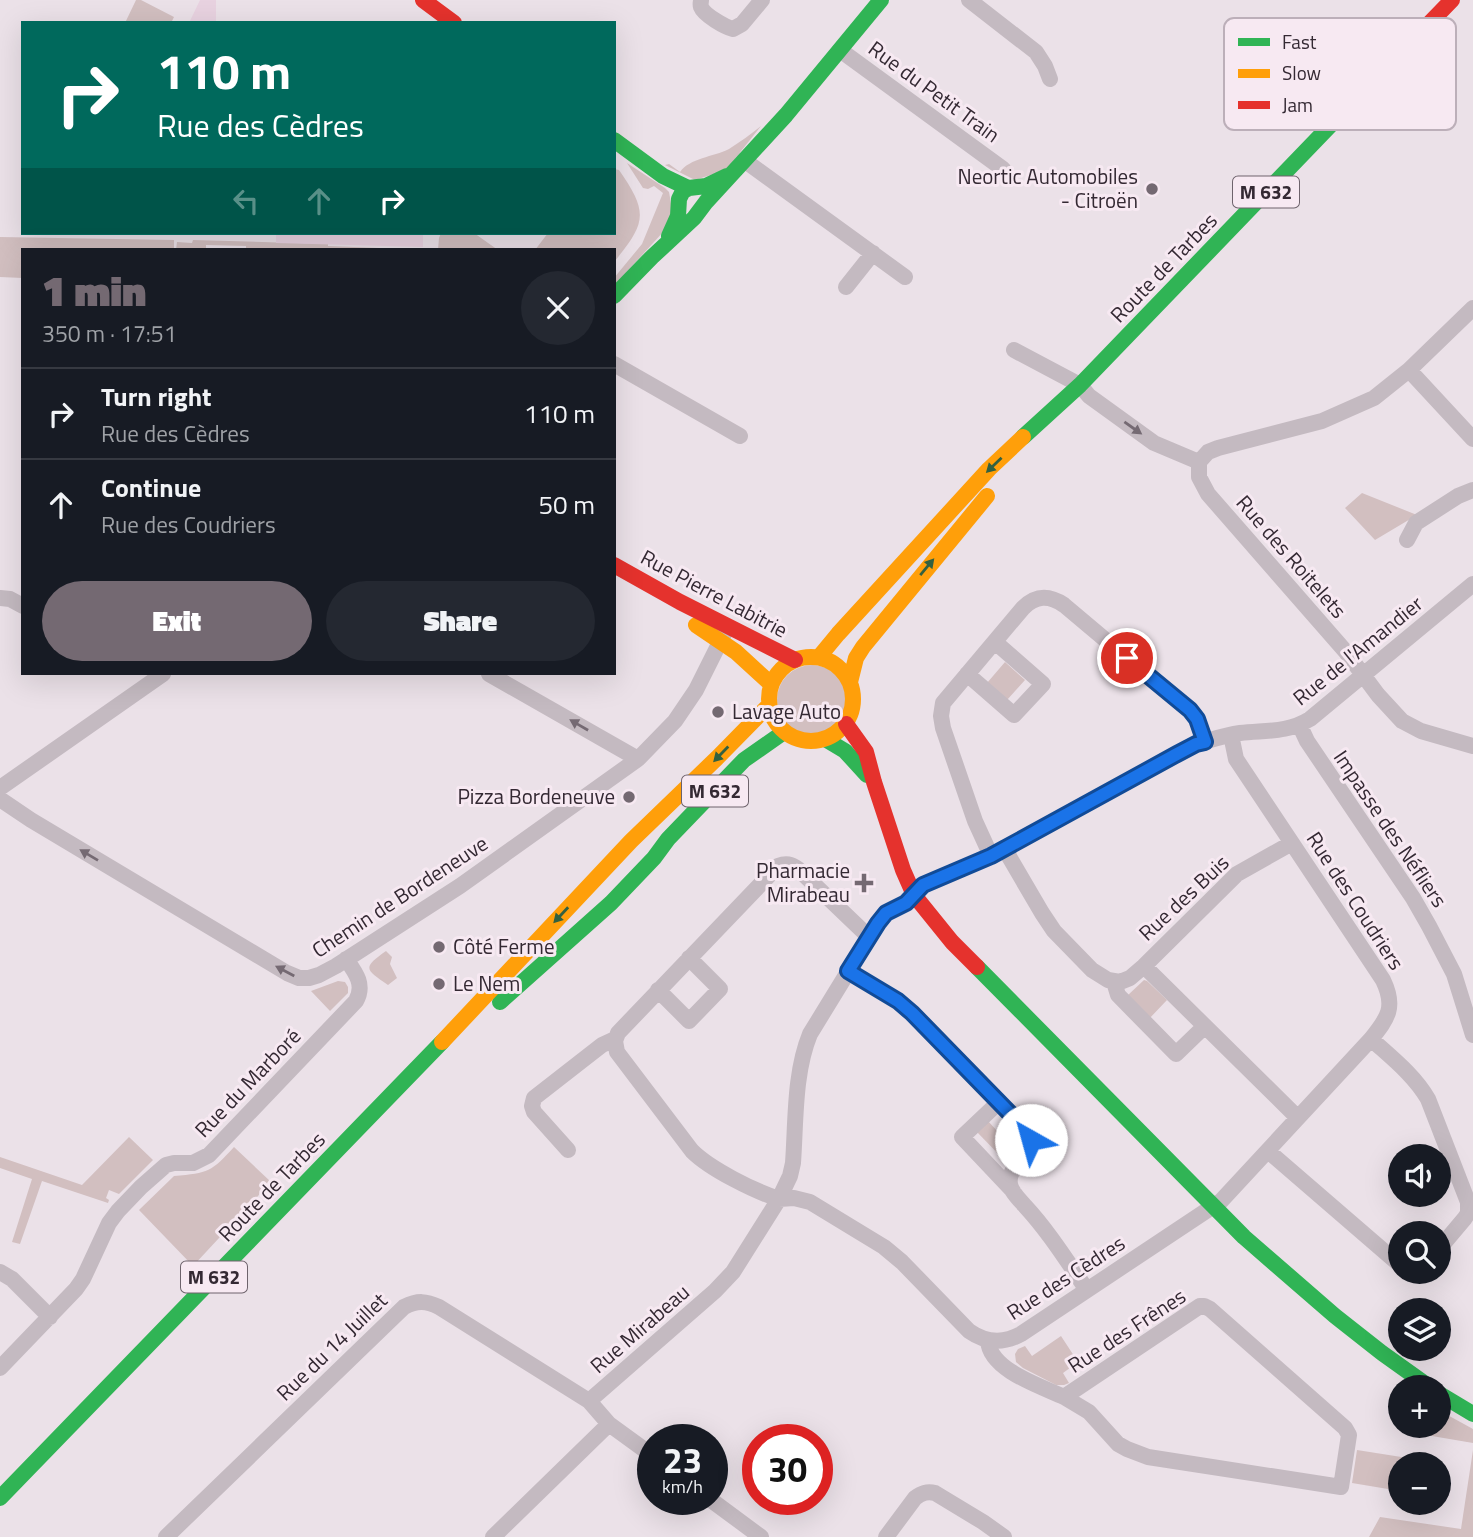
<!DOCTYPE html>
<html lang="en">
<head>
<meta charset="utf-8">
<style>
	body { margin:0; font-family:"Titillium Web",sans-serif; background:#242831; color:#f1f3f6; height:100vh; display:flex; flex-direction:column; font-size:26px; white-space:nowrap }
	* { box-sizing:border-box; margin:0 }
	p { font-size:23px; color:#9ea1a6 }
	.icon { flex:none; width:38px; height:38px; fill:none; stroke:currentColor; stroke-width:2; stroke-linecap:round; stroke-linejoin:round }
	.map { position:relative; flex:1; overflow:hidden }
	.sheet { position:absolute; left:21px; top:248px; width:595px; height:427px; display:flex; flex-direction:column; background:#171b24; border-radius:0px; box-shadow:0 7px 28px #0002 }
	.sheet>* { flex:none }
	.hud { position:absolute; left:21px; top:21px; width:595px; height:214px; border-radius:0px; box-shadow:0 7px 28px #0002; background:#00695c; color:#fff; overflow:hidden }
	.fabs { position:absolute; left:1388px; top:1144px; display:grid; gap:14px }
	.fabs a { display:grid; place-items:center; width:63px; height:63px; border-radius:50%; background:#171b24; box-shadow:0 7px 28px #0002; font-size:35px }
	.speed { position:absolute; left:637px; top:1424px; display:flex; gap:14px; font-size:35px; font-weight:700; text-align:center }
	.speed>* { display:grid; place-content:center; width:91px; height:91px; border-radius:50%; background:#171b24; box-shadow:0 7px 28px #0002; line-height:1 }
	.speed small { font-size:18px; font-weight:400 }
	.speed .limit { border:10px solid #d22; background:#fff; color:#111 }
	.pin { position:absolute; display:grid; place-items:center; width:60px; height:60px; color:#fff; margin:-30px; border:4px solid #fff; border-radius:50%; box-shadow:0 2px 7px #0007 }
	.me { position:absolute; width:77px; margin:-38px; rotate:322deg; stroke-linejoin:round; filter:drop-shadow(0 0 5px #0008) }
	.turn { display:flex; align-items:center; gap:24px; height:147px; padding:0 21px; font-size:32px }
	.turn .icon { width:91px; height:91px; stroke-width:2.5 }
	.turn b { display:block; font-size:49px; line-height:60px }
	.lanes { display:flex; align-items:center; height:66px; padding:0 21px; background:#0003; justify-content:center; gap:35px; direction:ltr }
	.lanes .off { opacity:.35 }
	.round { display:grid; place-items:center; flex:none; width:74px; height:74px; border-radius:37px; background:#242831 }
	.overview { display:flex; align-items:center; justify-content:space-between; height:119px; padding:0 21px }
	h1 { font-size:42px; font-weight:800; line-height:52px; color:#746972 }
	.action { display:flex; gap:14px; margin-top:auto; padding:14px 21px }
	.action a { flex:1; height:80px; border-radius:42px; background:#746972; color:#fff; font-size:28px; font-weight:800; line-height:80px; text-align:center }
	.action a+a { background:#242831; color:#f1f3f6 }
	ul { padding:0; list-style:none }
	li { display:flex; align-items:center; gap:21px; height:91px; padding:0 21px; border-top:2px solid #363941 }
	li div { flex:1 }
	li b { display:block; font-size:26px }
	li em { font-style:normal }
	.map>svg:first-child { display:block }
</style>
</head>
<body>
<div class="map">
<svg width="1473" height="1537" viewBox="0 0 1473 1537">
	<rect width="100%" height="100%" fill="#ebe1e8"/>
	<!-- green -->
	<path fill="#d2bfc0" d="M136 0H141L174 17 171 23H125Z
		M761 126 726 170 695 180 665 165 669 164 680 172C690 158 713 157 729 149 740 142 751 134 761 126Z
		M627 163 665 188 669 192 674 220 614 286V278L642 244 663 193 654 186 648 189 643 188Z
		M614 169 619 170C649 213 646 223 614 262V250H535L548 233H614Z
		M441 233H474L498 250H438L439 238Z
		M0 237 174 240V250H23V278L0 277Z
		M193 240 328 244V246L430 250H246V246L206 245V250H176L177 242 192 243Z
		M1362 493 1417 515 1375 540 1345 508Z
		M1005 662 1025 680 1007 700 987 683Z
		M777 700a35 35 0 1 1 70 0a35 35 0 1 1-70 0Z
		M386 951 392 957 390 964 397 978 388 985C365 969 362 968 386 951Z
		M1144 980 1147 981 1167 1000 1148 1020 1127 996Z
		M338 981 345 982 348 987V993L330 1011 311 991Z
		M988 1121 1010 1145 1019 1136C1024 1149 1014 1155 1006 1162L977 1132Z
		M129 1137 153 1160 119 1194 109 1190 106 1198 109 1200 108 1203 42 1181 20 1244 12 1242 32 1179 0 1168V1157L82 1185Z
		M234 1147 271 1182 193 1266 139 1210 174 1176C209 1173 211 1172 234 1147Z
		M1061 1336 1078 1362 1063 1373 1069 1383 1064 1385H1056L1023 1368 1016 1362 1015 1354 1018 1349 1025 1346 1032 1356Z
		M1442 1412 1473 1429V1443L1426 1435 1432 1426H1438L1439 1417Z
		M1357 1450 1433 1462V1465H1400V1491L1352 1483Z
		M1473 1450V1537H1369L1380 1517 1461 1529Z"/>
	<!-- plaza -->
	<path fill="#e8d2e0" d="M200 0H216V23H189Z
		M276 233H423V247L276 243Z"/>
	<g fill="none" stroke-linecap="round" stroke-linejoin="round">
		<!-- street -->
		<path stroke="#c4bac1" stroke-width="16" d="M701 0C701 2 700 4 701 7 704 15 725 27 733 29L742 24 762 0
			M969 0 1036 52 1045 66 1050 79
			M840 50 1003 169
			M744 160 905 277
			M846 287 873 253
			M1014 350 1080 385 1089 396 1154 443 1199 462
			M614 364 740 436
			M1409 370 1473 439
			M1199 462V477L1208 494 1346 652 1378 695 1402 721 1421 731 1473 746
			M1199 462 1208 452 1218 448 1322 421 1374 398 1409 370 1473 308
			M1407 540 1416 523 1458 496 1473 490
			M0 598 10 599 23 606
			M489 674 638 759
			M967 674 1014 715 1043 684 995 642
			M1300 726 1307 741 1413 898 1429 926 1454 974 1473 1035
			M1231 735 1236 759 1383 980C1396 1007 1388 1018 1371 1039L1221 1201 1021 1334C1003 1344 986 1343 969 1331L902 1262 884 1247 810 1202 794 1198 779 1199 790 1176 793 1163C796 1121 794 1073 810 1034L878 923 886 913 906 903 923 885 991 856 1196 744C1211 740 1225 735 1240 733 1266 730 1287 733 1310 719L1473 584
			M0 788 163 674
			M0 799 31 820 287 973 299 978H309L319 975 336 966 460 886 638 759 675 721 696 690 724 634
			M1004 848 1042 913 1054 931 1092 970 1108 980 1120 982 1130 978 1144 966 1298 1118
			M991 856 975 821 943 728 941 716 943 703 1023 608C1036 595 1049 595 1064 605L1190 711 1197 719 1204 742
			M1144 966 1237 874 1292 843
			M848 971 898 1001 912 1013 1027 1131C1042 1159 1006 1162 1010 1184 1011 1192 1020 1200 1025 1206 1049 1232 1067 1261 1087 1290
			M1114 982 1118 995 1176 1054 1205 1026
			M658 990 689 1021 720 989 689 958
			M1371 1039C1392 1058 1414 1075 1428 1099L1468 1202V1213L1465 1218 1438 1250
			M999 1102 962 1137 1013 1191
			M568 1150 534 1112 532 1106 534 1098 602 1045 615 1039
			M1268 1151 1400 1265
			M0 1272 12 1279 50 1317
			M1200 1306H1204L1210 1309 1345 1428 1349 1435 1341 1487 1148 1457 1127 1449 1118 1444 1089 1412 1064 1397Z
			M988 1341C990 1370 1040 1386 1064 1397
			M0 1368 76 1289 83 1279 109 1223 118 1211 141 1187 166 1165 174 1163H193L209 1155 356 1001C365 985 356 973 346 959
			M609 1424 653 1456
			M711 1500 761 1537
			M166 1537 404 1307C418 1300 426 1301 439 1307L589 1401
			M493 1537 609 1424 589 1401 715 1291 733 1272 779 1199C754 1191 710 1169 692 1151L617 1052 615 1041 618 1033 778 866C786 863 791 864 798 869L869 937
			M886 1537 915 1498C922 1493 927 1491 935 1493L983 1522 1004 1537"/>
		<!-- fast -->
		<path stroke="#30b455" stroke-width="16" d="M614 140 663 176 688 188
			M669 236 678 216 679 199 683 191 689 188 706 186 727 176
			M614 296 652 257 694 218 706 202 786 115 881 0
			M1023 437 1080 385 1348 107
			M825 739 845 751 867 775
			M977 967 1244 1237 1335 1316 1382 1353 1431 1388
			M500 1002 611 903 654 858 668 839 744 760 784 732
			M1438 1393 1473 1414
			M0 1498 442 1042"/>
		<!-- slow -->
		<path stroke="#ff9f0a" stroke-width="16" d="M696 625 736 652 771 684
			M769 699a42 42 0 1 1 84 0a42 42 0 1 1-84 0Z
			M819 657 838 634 989 469 1023 437
			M850 682 856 658 863 647 987 496
			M442 1042 631 841 717 758 769 705"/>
		<!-- jam -->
		<path stroke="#e5322d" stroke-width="16" d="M423 0 454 23
			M1348 107 1452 0
			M614 565 680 602 795 660
			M846 724 866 752 874 782 903 870 914 895 952 942 977 967"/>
	</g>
	<!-- one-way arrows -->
	<defs><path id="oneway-solid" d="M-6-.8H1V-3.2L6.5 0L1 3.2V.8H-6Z" transform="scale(1.75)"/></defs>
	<g fill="#756a73">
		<use href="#oneway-solid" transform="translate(1133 428) rotate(35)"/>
		<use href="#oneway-solid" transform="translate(579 725) rotate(-150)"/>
		<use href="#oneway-solid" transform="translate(89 855) rotate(-149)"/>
		<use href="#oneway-solid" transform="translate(285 971) rotate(-152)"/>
	</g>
	<g fill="#326141">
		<use href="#oneway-solid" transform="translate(994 465) rotate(136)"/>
		<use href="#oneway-solid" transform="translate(927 567) rotate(-50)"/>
		<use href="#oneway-solid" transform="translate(721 754) rotate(134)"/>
		<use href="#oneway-solid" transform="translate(561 915) rotate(133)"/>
	</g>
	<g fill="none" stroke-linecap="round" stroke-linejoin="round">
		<!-- route casing -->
		<g stroke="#114b97" stroke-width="18">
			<path id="route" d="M1031 1140 1027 1131 912 1013 898 1001 848 971 878 923 886 913 906 903 923 885 991 856 1177 754 1196 744 1205 742 1197 719 1190 710 1127 658"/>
		</g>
		<!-- route -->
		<use href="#route" stroke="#1a73e8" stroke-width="12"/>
	</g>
	<!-- markers -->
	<g fill="#746972" stroke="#f7e9f2" stroke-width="2.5">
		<circle cx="1152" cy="189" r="7"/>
		<circle cx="718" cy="712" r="7"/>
		<circle cx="629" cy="797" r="7"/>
		<path d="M860.5 872.5h7v7h7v7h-7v7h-7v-7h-7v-7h7z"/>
		<circle cx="439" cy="947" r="7"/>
		<circle cx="439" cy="984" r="7"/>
	</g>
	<g text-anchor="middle" stroke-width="6" stroke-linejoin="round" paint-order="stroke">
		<!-- shield labels -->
		<g fill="#f7e9f2" stroke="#6e636c" stroke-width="2">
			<rect x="1233" y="176.5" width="66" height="31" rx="5"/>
			<rect x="682" y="775.5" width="66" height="31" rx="5"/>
			<rect x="181" y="1261.5" width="66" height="31" rx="5"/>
		</g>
		<g font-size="19" font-weight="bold" fill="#342933">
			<text x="1266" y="199">M 632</text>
			<text x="715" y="798">M 632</text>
			<text x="214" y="1284">M 632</text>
		</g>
		<!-- street labels -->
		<g font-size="21" fill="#342933" stroke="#f7e9f2">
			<text transform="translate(934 92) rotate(36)" y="7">Rue du Petit Train</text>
			<text transform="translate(1164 268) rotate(-46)" y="7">Route de Tarbes</text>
			<text transform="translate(1291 557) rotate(49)" y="7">Rue des Roitelets</text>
			<text transform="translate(714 594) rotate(28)" y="7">Rue Pierre Labitrie</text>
			<text transform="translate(1358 651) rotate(-39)" y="7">Rue de l'Amandier</text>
			<text transform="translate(1390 829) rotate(56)" y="7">Impasse des Néfliers</text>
			<text transform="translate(400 897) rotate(-33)" y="7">Chemin de Bordeneuve</text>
			<text transform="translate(1184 898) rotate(-43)" y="7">Rue des Buis</text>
			<text transform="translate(1355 901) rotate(57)" y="7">Rue des Coudriers</text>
			<text transform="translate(248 1083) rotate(-46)" y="7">Rue du Marboré</text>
			<text transform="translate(272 1187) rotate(-46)" y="7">Route de Tarbes</text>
			<text transform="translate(1066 1278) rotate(-33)" y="7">Rue des Cèdres</text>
			<text transform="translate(640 1329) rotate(-41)" y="7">Rue Mirabeau</text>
			<text transform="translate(1127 1331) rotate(-33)" y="7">Rue des Frênes</text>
			<text transform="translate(332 1347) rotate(-44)" y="7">Rue du 14 Juillet</text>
		</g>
		<!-- poi labels -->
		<g font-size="21" fill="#342933" stroke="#f7e9f2" text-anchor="end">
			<text x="1138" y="184">Neortic Automobiles<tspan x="1138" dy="24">- Citroën</tspan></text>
			<text x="732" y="719" text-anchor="start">Lavage Auto</text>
			<text x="615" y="804">Pizza Bordeneuve</text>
			<text x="850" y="878">Pharmacie<tspan x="850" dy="24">Mirabeau</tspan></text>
			<text x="453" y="954" text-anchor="start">Côté Ferme</text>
			<text x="453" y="991" text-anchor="start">Le Nem</text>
		</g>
	</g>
	<!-- legend -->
	<rect x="1224" y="18" width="232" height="112" rx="10" fill="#f7e9f2" stroke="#bcafb9" stroke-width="2"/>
	<rect x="1238" y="38" width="32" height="8" fill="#30b455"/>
	<rect x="1238" y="69" width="32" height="9" fill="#ff9f0a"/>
	<rect x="1238" y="101" width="32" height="8" fill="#e5322d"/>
	<g font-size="19" fill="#342933">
		<text x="1282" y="49">Fast</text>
		<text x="1282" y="80">Slow</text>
		<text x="1282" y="112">Jam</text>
	</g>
</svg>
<div class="fabs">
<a><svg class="icon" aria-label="sound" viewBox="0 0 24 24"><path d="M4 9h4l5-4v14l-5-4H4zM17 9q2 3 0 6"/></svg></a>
<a><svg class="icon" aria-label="search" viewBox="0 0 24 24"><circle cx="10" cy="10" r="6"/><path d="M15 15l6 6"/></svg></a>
<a><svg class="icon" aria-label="layers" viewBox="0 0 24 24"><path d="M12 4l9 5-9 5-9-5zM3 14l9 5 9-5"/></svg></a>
<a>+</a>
<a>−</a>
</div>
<div class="speed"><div>23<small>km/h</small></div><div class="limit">30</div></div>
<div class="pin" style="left:1127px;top:658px;background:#d93025"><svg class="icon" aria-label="arrive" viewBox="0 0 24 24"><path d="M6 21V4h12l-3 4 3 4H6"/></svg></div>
<svg class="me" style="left:1031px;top:1140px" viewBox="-20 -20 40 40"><circle r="19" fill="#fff"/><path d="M0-13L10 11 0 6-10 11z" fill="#1a73e8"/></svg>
<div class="hud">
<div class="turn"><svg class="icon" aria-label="right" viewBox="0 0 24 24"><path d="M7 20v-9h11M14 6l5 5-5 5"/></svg><div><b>110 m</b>Rue des Cèdres</div></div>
<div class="lanes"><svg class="icon off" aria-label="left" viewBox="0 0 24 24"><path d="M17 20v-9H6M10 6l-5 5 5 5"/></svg><svg class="icon off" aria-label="ahead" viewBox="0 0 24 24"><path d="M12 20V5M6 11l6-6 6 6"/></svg><svg class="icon" aria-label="right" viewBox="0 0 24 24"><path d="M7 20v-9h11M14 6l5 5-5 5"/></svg></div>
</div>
<section class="sheet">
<div class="overview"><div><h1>1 min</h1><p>350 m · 17:51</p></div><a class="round"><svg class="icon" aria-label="close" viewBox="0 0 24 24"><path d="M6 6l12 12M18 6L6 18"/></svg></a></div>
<ul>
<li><svg class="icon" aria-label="right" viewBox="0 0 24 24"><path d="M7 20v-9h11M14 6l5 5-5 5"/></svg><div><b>Turn right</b><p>Rue des Cèdres</p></div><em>110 m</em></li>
<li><svg class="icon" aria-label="ahead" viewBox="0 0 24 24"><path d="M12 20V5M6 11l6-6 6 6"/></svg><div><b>Continue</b><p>Rue des Coudriers</p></div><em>50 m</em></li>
</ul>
<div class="action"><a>Exit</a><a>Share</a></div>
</section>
</div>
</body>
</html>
